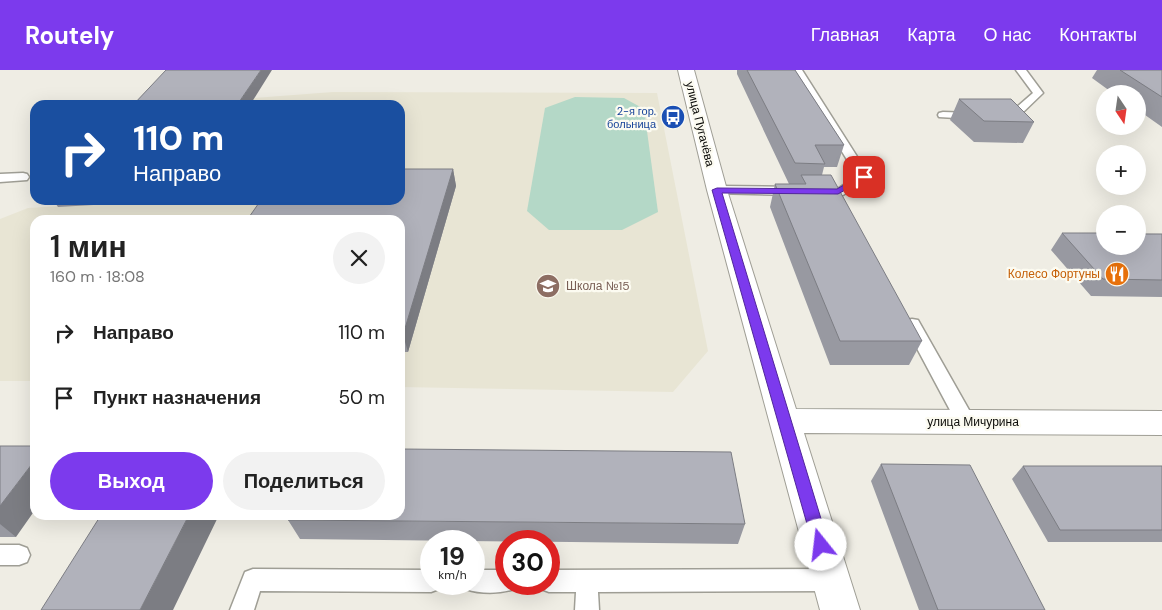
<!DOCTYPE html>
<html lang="ru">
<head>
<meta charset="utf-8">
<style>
	body { margin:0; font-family:"DM Sans",sans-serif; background:#f2f2f2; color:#222; height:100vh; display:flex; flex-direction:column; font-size:19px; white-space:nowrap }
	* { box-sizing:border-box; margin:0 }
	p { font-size:16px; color:#767676 }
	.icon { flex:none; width:28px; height:28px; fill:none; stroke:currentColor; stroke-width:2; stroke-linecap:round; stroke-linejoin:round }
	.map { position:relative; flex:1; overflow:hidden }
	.side { position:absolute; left:30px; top:145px; width:375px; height:305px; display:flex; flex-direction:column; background:#fff; border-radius:15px; box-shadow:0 5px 20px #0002 }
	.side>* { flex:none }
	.top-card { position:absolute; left:30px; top:30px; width:375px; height:105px; border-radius:15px; box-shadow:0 5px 20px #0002; background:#1a4fa0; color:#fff; overflow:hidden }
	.needle { width:32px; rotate:167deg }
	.fabs { position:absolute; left:1096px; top:15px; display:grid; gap:10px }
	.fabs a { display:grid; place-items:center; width:50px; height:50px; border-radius:50%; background:#fff; box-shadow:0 5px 20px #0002; font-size:25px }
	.speed { position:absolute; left:420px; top:460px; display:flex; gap:10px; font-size:25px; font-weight:700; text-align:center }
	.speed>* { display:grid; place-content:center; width:65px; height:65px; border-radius:50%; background:#fff; box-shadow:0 5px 20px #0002; line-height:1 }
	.speed small { font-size:12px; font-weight:400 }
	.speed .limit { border:8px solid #d22; background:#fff; color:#111 }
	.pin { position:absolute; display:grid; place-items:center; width:42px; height:42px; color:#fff; margin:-21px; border-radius:10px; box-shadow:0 2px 8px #0006 }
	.me { position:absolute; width:55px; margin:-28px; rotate:344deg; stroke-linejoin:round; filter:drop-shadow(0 0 4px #0008) }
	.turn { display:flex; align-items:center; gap:18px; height:105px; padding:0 20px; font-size:22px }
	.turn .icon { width:65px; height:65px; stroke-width:2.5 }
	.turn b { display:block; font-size:35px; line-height:42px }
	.round { display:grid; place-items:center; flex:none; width:52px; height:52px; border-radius:26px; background:#f2f2f2 }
	.headline { display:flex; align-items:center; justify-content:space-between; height:85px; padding:0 20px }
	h1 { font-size:30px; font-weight:600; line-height:38px }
	.primary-button { display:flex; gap:10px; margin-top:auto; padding:10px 20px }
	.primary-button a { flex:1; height:58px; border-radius:30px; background:#7c3aed; color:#fff; font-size:20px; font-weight:600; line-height:58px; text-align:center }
	.primary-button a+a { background:#f2f2f2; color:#222 }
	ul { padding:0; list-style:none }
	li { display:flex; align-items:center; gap:15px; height:65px; padding:0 20px }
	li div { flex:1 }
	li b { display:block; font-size:19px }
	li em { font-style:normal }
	header { display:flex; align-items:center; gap:30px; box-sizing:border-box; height:70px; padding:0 25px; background:#7c3aed; color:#fff }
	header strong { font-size:24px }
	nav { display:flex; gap:28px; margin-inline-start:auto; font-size:18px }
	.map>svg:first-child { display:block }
</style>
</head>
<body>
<header>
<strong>Routely</strong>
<nav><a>Главная</a><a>Карта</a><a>О нас</a><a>Контакты</a></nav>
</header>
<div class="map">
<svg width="1162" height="540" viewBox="0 0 1162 540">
	<rect width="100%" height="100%" fill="#efede4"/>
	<!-- built -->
	<path fill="#e8e5d4" d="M333 22 657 23 708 281 673 322 400 317V150H35V311H0V149L28 138 165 130H400V35H250L254 28Z"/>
	<!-- green -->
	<path fill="#b4d8c7" d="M575 27 624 28 644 39 658 142 622 160H549L527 141 545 38Z"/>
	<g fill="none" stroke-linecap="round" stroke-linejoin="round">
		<!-- lane casing -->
		<g stroke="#9f9e95" stroke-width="3">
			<path id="lane" d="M792 0H802L870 107 843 125H835L833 122 857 106Z
				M1016 0H1026L1043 23 1017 48H998L997 46 998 44 1010 43 1033 23Z
				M943 42 973 43 978 46 973 49 939 47 938 45 939 43Z
				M23 103 27 104 29 107 27 110 0 112V104Z
				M717 116 795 117 801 121 795 125 713 123 711 120 713 117Z
				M912 249 918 250 973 347 975 352 973 357 966 359 959 357 904 254 906 250Z
				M0 475H19L27 478 30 485 27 492 19 495H0Z
				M253 499 431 500V514H441L439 519 431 522 260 521 254 540H230L245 502Z
				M832 499 840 502 843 510 840 518 832 521 598 522 599 540H575L576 522H549L541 519 539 514H549V500Z
				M474 500H506V514H516L514 519C500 524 480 524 466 519L464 514H474Z"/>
		</g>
		<!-- street casing -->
		<g stroke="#9f9e95" stroke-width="2">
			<path id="street" d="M678 0H694L727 120 796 339 1162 341V365L804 363 860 540H820L707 120Z"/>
		</g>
		<!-- lane -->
		<use href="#lane" fill="#fff" fill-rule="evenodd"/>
		<!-- street -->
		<use href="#street" fill="#fff" fill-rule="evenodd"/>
	</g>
	<!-- wall -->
	<path fill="#9899a1" d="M737 0H795L844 75 837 97H824L822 105 922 271 909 295H830L770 137 775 114H789L737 4Z
		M1097 0H1162V57L1138 40V24H1114L1092 8Z
		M959 29 1034 52 1023 73 974 72 950 50Z
		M453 99 456 116 408 282H400V150H247Z
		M53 130H165L164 131 58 137Z
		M1062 163 1162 164V227L1091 226 1051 180Z
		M0 376 16 467H0Z
		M881 394 1045 540H919L871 411Z
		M1023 396H1162V472H1048L1012 409Z
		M288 450 745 454 738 474 300 469Z"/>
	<!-- shaded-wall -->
	<path fill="#7c7d83" d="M261 0H272L250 35H237Z
		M453 99 456 116 408 282 403 265Z
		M35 390V440L16 467 0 454V436Z
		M189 445H219L173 540H140Z"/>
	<!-- building -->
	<path fill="#b1b2bb" stroke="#7c7d83" d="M166 0H261L237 35H133Z
		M747 0H795L844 75H815L825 94 795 93Z
		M1120 0H1162V27Z
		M959 29H1011L1034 52 984 51Z
		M400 99H453L403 265H400V150H392L393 148 313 147 311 150H247L261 130H400Z
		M801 105H831L922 271H840L775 114H806Z
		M1062 163H1105V176H1138V164H1162V210L1103 209Z
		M0 376H35V390L0 436Z
		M400 379 731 382 745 454 288 450 289 445H400Z
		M881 394 970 395 1045 540H938Z
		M1023 396H1162V460H1060Z
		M101 445H189L140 540H41Z"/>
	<!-- route -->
	<path fill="#7c3aed" stroke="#51269a" d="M861 105 868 107 838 124 722 123 829 475 826 480 821 482 816 480 813 475 712 120 717 118 837 119Z"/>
	<!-- icons -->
	<defs>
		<g id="bus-disc" transform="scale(1.25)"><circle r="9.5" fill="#1a4fb4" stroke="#fcfbf1"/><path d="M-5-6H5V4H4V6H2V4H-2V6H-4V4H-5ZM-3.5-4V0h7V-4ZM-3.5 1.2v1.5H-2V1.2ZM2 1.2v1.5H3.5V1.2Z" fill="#fff"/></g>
		<g id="restaurant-disc" transform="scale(1.25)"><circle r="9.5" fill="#e8710a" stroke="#fcfbf1"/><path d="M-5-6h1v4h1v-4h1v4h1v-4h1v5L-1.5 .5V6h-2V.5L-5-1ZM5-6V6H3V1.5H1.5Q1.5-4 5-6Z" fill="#fff"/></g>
		<g id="school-disc" transform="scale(1.25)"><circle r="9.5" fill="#8d6e63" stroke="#fcfbf1"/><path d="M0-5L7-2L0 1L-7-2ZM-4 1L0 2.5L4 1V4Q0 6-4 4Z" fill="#fff"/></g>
	</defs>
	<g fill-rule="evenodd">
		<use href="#bus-disc" x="673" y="47"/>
		<use href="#restaurant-disc" x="1117" y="204"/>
		<use href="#school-disc" x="548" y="216"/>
	</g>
	<g text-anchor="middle" stroke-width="4.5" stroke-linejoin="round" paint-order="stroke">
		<!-- far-transit labels -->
		<g font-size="11" fill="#164399" stroke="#fcfbf1" text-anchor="end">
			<text x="656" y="45">2-я гор.<tspan x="656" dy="13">больница</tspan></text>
		</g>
		<!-- street labels -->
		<g font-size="12" fill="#0c0c09" stroke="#fcfbf1">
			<text transform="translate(700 54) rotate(76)" y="4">улица Пугачёва</text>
			<text x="973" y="356">улица Мичурина</text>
		</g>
		<!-- food labels -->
		<g font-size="12" fill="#c56008" stroke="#fcfbf1" text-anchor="end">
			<text x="1100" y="208">Колесо Фортуны</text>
		</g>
		<!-- education labels -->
		<g font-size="12" fill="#785e54" stroke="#fcfbf1" text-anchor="start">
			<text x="566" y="220">Школа №15</text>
		</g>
	</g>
</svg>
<div class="fabs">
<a><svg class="needle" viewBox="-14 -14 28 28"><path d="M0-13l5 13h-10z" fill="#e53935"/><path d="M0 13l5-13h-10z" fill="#767676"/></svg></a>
<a>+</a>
<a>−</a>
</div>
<div class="speed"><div>19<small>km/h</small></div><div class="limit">30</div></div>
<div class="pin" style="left:864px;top:107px;background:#d93025"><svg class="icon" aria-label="arrive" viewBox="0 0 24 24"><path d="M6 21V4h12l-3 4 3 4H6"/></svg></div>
<svg class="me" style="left:821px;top:475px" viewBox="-20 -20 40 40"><circle r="19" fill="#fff"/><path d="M0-13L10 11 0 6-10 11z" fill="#7c3aed"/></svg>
<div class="top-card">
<div class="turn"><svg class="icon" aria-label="right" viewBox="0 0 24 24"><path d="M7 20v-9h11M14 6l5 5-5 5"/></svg><div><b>110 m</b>Направо</div></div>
</div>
<section class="side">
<div class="headline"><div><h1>1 мин</h1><p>160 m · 18:08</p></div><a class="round"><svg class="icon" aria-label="close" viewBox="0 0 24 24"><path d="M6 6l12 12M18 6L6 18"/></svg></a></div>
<ul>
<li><svg class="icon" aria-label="right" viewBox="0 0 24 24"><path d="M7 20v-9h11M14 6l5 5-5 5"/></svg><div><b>Направо</b></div><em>110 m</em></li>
<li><svg class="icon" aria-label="arrive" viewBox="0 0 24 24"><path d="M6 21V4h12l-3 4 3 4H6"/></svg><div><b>Пункт назначения</b></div><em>50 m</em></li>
</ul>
<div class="primary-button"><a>Выход</a><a>Поделиться</a></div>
</section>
</div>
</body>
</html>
